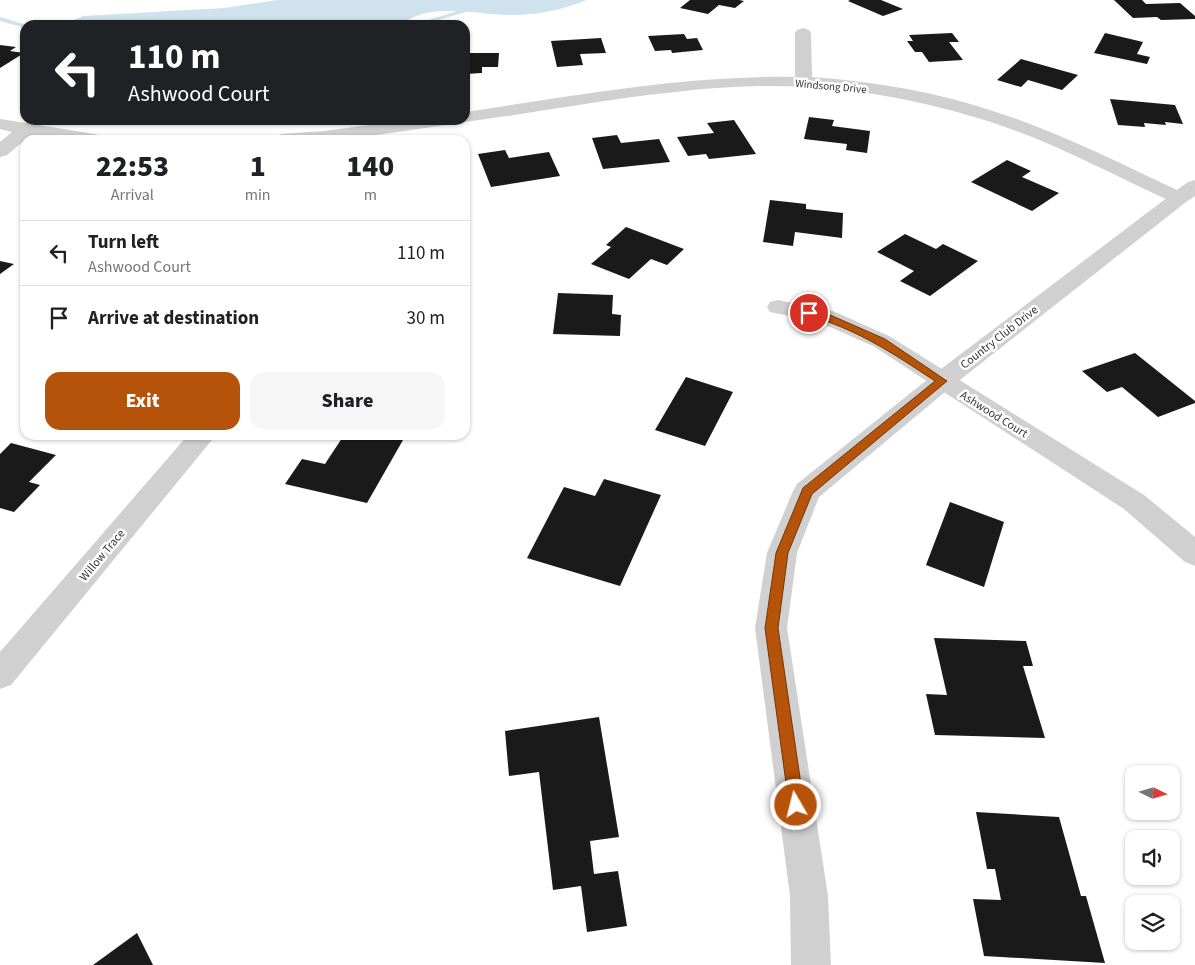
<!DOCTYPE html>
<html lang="en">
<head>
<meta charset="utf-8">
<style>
	body { margin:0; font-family:"Source Sans 3",sans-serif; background:#f6f6f6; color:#202124; height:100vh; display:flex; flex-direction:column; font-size:19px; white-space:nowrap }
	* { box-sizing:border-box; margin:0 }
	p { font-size:16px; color:#757577 }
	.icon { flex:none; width:28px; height:28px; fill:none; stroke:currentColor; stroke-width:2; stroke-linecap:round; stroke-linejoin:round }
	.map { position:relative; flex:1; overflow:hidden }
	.side { position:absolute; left:20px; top:135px; width:450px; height:305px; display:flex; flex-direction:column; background:#fff; border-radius:15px; box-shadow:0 1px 4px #0004 }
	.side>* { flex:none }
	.guide { position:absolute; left:20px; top:20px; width:450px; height:105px; border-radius:15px; box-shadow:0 1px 4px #0004; background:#202124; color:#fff; overflow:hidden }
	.needle { width:32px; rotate:95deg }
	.fabs { position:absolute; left:1125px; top:765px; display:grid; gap:10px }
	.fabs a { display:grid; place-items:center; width:55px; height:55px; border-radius:10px; background:#fff; box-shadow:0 1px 4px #0004; font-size:25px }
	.pin { position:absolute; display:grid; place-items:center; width:42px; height:42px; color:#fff; margin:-21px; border:2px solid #fff; border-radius:50%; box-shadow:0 1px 5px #0007 }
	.me { position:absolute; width:55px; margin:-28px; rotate:352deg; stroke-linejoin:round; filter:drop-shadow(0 0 4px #0008) }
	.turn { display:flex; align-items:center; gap:18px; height:105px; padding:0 25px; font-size:22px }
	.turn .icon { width:65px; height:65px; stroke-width:2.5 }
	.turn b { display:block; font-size:35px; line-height:42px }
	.eta { display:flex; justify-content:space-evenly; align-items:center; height:85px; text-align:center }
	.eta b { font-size:30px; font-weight:800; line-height:35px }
	.primary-button { display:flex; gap:10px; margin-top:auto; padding:10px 25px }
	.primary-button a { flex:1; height:58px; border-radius:15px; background:#b45309; color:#fff; font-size:20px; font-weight:800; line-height:58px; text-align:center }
	.primary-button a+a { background:#f6f6f6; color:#202124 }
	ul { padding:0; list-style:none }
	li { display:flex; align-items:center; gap:15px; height:65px; padding:0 25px; border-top:1px solid #e0e0e0 }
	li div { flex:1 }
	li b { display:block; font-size:19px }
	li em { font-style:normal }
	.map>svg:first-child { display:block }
</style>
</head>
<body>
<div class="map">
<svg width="1195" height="965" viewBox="0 0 1195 965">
	<rect width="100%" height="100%" fill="#fff"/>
	<!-- water -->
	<path fill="#cfe2ee" d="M277 0H587C562 10 538 15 511 15 481 15 452 6 422 14 414 16 406 21 398 25H69L71 21 83 16 224 8Z"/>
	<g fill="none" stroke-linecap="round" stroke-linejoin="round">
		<!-- stream -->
		<path fill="#cfe2ee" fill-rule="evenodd" d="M464 9 466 10V12L421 25H412Z
			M0 17 27 25H25V28L0 21Z"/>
	</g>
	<!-- building -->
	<path fill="#1a1a1a" d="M690 0H739L744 1 735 8 719 5 708 14 680 8Z
		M850 0H881L903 9 883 16 848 1Z
		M1114 0H1142L1146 4 1180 3 1195 16V19L1161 20 1157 17 1133 18Z
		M952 33 959 42H949L963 60 929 62 922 52H915L907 41H913L909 35Z
		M1105 33 1143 42 1137 54 1150 57 1147 64 1094 53Z
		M684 34 687 39 697 38 703 50 672 53 671 50 655 51 648 36Z
		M601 38 606 53 580 54 583 65 557 67 551 41Z
		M0 45 16 47 10 51 24 53 0 68Z
		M465 53H499L498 67H482V73L465 74Z
		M1021 59 1078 75 1062 90 1028 80 1021 87 997 80Z
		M1110 99 1175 105 1183 124 1165 122 1166 125 1144 123 1145 127 1118 125Z
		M809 117 834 120 832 126 870 131 867 153 846 150 847 144 804 139Z
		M734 120 756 154 709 159 706 154 688 156 677 137 714 133 707 123Z
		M617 135 621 143 659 139 670 162 603 169 592 138Z
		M505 150 509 158 549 152 560 176 491 187 478 154Z
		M1007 160 1031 171 1022 177 1059 193 1032 211 971 182Z
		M770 200 806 204V209L843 213 842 238 795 232 793 246 763 242Z
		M626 227 684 249 667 265 651 259 629 279 591 264 611 247 606 245Z
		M905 234 936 249 943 244 978 261 930 296 900 281 914 271 877 252Z
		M0 261 14 264 0 274Z
		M558 293 613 295 612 314 621 315 620 336 553 334Z
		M1135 353 1195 401V403L1158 417 1122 387 1107 392 1082 371Z
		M686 377 733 392 705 446 655 430Z
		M344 435H380L403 440 367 503 285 484 302 459 325 464Z
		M11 443 56 455 29 482 40 485 14 512 0 508V454Z
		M604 479 661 495 620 586 527 558 564 487 595 496Z
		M950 502 1004 522 984 587 926 565Z
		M934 638 1026 641 1033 666H1023L1045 738 935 735 926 694 947 695Z
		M599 717 619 837 590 841 594 874 618 871 627 926 587 932 581 886 553 890 539 772 509 776 505 731Z
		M976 812 1059 817 1081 896H1086L1105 963 984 956 973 899 1001 900 995 869H987Z
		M137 933 153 965H93Z"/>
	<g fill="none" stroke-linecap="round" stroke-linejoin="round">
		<!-- minor -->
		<path fill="#d0d0d0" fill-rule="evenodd" d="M803 28 809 30 811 33 812 77C876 82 939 92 999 113 1060 133 1119 163 1177 190L1188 182 1195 180V196C1187 202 1182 205 1172 202 1111 174 1045 138 981 119 910 97 836 85 761 86 662 88 563 109 465 122L458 120H465V112C575 96 684 75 795 77V33L797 30Z
			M0 119 95 134 102 136 104 140H62L31 135 7 155 0 157V142L12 132 0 129Z
			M407 120H455L452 124 446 125 342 140H273L275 136 282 134 324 131Z
			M778 300 833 311 889 336 1144 495 1195 537V566L1185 562 1124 509 873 346 819 322 770 312 767 307 770 302Z
			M188 435H216L11 685 0 689V652Z"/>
		<!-- tertiary -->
		<path fill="#d0d0d0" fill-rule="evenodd" d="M1179 192 1186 194 1189 198 1186 202 951 387 819 497 797 553 787 628 828 896 831 965H791L790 896 755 628 767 553 793 491 797 484 933 375 1172 194Z"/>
	</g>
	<!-- route -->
	<path fill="#b45309" stroke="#753606" d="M809 310 828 314 885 339 947 381 812 494 788 553 778 628 804 805 801 810 796 812 791 810 789 805 765 628 776 553 803 488 935 381C894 354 854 327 805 315V311Z"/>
	<g text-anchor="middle" stroke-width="5" stroke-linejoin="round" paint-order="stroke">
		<!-- far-street labels -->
		<g font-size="11" fill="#333" stroke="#fff">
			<text transform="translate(831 86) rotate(5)" y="4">Windsong Drive</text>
		</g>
		<!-- street labels -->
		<g font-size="12" fill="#333" stroke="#fff">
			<text transform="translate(999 337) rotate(-38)" y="4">Country Club Drive</text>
			<text transform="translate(994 414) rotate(32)" y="4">Ashwood Court</text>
			<text transform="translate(102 555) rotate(-50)" y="4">Willow Trace</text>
		</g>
	</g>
</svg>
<div class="fabs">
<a><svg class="needle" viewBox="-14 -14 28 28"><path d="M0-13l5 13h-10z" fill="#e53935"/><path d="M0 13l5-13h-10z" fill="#757577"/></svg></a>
<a><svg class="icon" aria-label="sound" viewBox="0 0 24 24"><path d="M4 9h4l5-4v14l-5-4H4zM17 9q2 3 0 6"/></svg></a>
<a><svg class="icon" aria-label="layers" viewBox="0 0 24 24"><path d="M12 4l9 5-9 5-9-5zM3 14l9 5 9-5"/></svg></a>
</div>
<div class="pin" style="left:809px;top:313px;background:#d93025"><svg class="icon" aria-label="arrive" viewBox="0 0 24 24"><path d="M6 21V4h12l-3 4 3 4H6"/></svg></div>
<svg class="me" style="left:796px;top:805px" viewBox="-20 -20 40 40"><circle r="17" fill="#b45309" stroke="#fff" stroke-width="3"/><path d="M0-11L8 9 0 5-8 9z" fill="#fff"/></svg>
<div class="guide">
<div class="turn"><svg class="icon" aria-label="left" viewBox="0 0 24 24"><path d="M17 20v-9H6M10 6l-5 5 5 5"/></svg><div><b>110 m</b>Ashwood Court</div></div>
</div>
<section class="side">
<div class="eta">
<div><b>22:53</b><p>Arrival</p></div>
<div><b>1</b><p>min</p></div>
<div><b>140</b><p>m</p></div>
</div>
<ul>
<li><svg class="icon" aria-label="left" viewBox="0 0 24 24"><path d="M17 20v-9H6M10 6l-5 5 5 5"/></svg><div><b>Turn left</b><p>Ashwood Court</p></div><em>110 m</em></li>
<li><svg class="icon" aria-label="arrive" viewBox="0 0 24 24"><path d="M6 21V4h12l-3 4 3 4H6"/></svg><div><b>Arrive at destination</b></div><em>30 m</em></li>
</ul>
<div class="primary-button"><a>Exit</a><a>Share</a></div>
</section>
</div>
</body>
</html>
